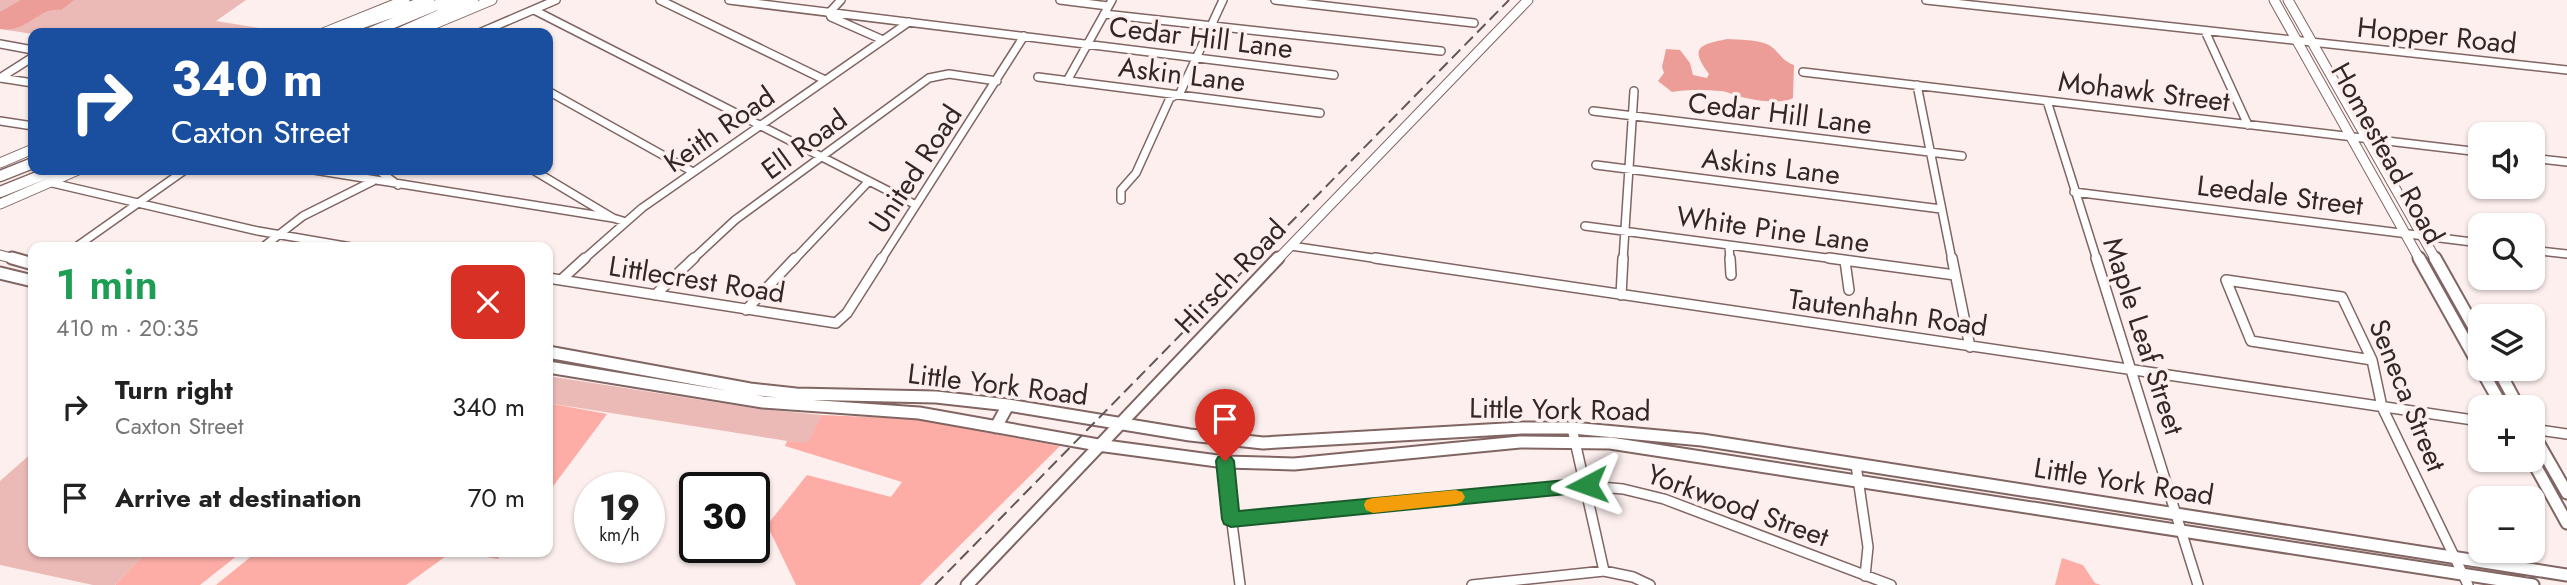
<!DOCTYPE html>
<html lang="en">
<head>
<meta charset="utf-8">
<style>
	body { margin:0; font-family:Jost,sans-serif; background:#f6f6f6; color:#222; height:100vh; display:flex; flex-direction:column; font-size:26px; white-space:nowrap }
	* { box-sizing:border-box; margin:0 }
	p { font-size:23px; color:#767676 }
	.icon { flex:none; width:38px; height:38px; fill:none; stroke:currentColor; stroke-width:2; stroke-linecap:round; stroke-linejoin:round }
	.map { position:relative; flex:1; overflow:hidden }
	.sheet { position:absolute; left:28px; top:242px; width:525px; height:315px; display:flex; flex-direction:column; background:#fff; border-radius:14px; box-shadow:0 2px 5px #0004 }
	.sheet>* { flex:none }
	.hud { position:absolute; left:28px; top:28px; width:525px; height:147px; border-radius:14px; box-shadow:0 2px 5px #0004; background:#1a4fa0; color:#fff; overflow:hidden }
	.buttons { position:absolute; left:2468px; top:122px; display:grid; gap:14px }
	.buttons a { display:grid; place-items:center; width:77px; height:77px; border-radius:14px; background:#fff; box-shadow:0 2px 5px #0004; font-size:35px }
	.speed { position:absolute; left:574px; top:472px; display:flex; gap:14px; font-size:35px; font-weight:700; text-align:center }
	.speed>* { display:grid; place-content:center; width:91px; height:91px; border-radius:50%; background:#fff; box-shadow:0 2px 5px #0004; line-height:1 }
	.speed small { font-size:18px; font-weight:400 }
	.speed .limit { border:4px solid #111; border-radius:10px; background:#fff; color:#111 }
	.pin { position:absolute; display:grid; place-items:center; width:60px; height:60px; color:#fff; margin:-72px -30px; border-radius:50% 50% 50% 0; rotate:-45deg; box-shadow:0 0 7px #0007 }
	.pin .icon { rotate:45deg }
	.me { position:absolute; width:77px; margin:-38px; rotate:266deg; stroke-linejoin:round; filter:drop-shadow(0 0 5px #0008) }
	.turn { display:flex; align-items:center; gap:24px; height:147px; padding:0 28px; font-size:32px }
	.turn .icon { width:91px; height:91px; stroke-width:2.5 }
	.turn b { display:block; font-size:49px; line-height:60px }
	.round { display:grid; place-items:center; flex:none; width:74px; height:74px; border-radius:14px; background:#f6f6f6 }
	.summary { display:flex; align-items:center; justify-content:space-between; height:119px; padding:0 28px }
	h1 { font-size:42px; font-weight:600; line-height:52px; color:#1e9e55 }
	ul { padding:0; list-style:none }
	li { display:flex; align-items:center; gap:21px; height:91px; padding:0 28px }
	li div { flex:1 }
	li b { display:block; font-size:26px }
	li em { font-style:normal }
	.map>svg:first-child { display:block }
</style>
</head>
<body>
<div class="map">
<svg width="2567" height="585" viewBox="0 0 2567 585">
	<rect width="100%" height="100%" fill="#fcefee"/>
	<!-- green -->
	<path fill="#ecbab6" d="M0 0H246L216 21 290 33 33 34 0 29Z
		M548 376 753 408 822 415 807 444 548 403Z
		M33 452V551H148L115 585H93L0 565V481Z"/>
	<!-- forest -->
	<path fill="#fdada6" d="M548 403 607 414 548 493Z
		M822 415 916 419 1060 446 920 585H796L767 525 807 475 891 497 902 482 785 446 787 441 807 443Z
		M148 551H243L200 585H115Z
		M258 551H504L498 559 453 551 406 585H216Z
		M2062 558 2083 565 2095 583 2101 585H2055Z"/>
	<!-- water -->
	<path fill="#ec9d97" d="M21 0H74L61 10C37 7 29 33 0 29V12Z
		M1728 39C1740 40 1764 39 1773 48 1781 55 1783 61 1794 65L1793 98C1780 105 1752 100 1738 96 1733 95 1728 92 1722 91 1705 90 1690 89 1672 92L1658 81 1664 73 1662 67 1666 49 1680 50 1690 63 1693 75 1707 78 1709 74C1688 47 1701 44 1728 39Z"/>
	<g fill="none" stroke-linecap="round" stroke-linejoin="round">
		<!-- minor-far1 casing -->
		<g stroke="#806562" stroke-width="10">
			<path id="minor-far1" d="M660 0 825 80
				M729 0 1334 75
				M1060 0 1108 6
				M1275 0 1474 23
				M1926 0 2567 70
				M534 10 916 205
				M829 13 831 17 883 40
				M829 13 841 0
				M1104 14 1441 51
				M2205 31 2248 125
				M479 33 556 0
				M0 44 33 50
				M1803 72 2480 152
				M1038 77 1320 113
				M0 78 33 57
				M0 78 33 83
				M1067 81 1112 0
				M1917 85 1952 260
				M548 91 693 172
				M2047 101 2097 260
				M1593 111 1962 156
				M0 121 33 126
				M2532 158 2567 162
				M1596 165 1941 209
				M314 170 613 218
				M378 170 398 185
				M533 170 613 218 626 222
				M48 182 258 231 351 247
				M2074 192 2480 243
				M1121 200V190L1136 173 1170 98 1180 93 1223 0
				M1585 226 1842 260
				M1291 246 1386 260
				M1729 246 1730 260
				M76 247 185 170
				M263 247 303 216 373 181
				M2532 250 2567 254
				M583 260 642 208 909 22
				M692 260 735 220 929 78 949 74 997 81
				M794 260 869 181
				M881 260 1024 36
				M1623 260 1634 91"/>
		</g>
		<!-- minor casing -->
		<g stroke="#806562" stroke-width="12">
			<path id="minor" d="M1375 258 2480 421
				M1730 258 1731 275
				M1829 258 1955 275
				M1952 258 1970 347
				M2096 258 2198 585
				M1845 261 1849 290
				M548 278 836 323 847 313 882 258
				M561 280 585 258
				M2226 280 2342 297 2372 360 2382 407 2468 585
				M2226 280 2251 341 2372 360
				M655 295 694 258
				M1621 295 1623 258
				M746 310 795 258
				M1572 428 1604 571
				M2532 429 2567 434
				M1225 439V469L1240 585
				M1856 465 1868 547 1865 576
				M1231 519 1576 485 1623 489 1664 499 1891 585
				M1472 585 1604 571 1633 577 1650 585"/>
		</g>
		<!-- major-far1 casing -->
		<g stroke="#806562" stroke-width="11">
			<path id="major-far1" d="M2274 0 2420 260
				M2288 0 2436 260
				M323 33 405 0
				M413 33 492 0
				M0 163 33 149
				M0 204 78 170
				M0 255 19 260
				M1277 260 1528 0"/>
		</g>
		<!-- major casing -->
		<g stroke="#806562" stroke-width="15">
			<path id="major" d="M12 258 33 264
				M2419 258 2480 367
				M2435 258 2480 338
				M0 273 33 281
				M548 352 750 389 796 394 936 397 1008 405 1190 435 1263 443 1522 428H1572L1702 440 2567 575
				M548 367 763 402 919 413 1098 445 1225 462 1294 464 1520 442 1610 443 2533 585
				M2481 369 2503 408
				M2498 369 2519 408
				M996 427 1008 405
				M2532 432 2567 493
				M2532 460 2567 523
				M967 585 1278 258"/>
		</g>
		<!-- highway casing -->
		<g stroke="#806562" stroke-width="13">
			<path id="highway" d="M442 9 464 0
				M333 33 429 0
				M369 33 449 0
				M399 33 473 0
				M0 176 33 163
				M0 192 55 170"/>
		</g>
		<!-- minor-far1 -->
		<use href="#minor-far1" stroke="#fff" stroke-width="7"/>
		<!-- minor -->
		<use href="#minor" stroke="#fff" stroke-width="9"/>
		<!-- major-far1 -->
		<use href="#major-far1" stroke="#fff" stroke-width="9"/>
		<!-- major -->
		<use href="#major" stroke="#fff" stroke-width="11"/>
		<!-- highway -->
		<use href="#highway" stroke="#fff" stroke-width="10"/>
		<!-- rail -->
		<path stroke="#635655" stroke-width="2" stroke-dasharray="12 6" stroke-linecap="butt" d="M935 585 1509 0"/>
	</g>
	<!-- route -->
	<path fill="#278d43" stroke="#195c2c" stroke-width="2" d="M1225 455 1231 457 1234 461 1239 511 1587 478 1593 480 1596 485 1593 490 1587 492 1231 527 1224 524 1222 519 1216 461 1218 457Z"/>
	<!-- slow -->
	<path fill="#f59e0b" d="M1456 490 1462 492 1465 497 1462 502 1456 504 1373 513 1366 510 1364 505 1366 500 1373 498Z"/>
	<g text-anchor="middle" stroke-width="7" stroke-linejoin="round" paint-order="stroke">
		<!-- street labels -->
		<g font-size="28" fill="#332726" stroke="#fcefee">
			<text transform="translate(2437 35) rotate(6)" y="10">Hopper Road</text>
			<text transform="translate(1201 37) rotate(7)" y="10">Cedar Hill Lane</text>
			<text transform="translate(1182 74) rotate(7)" y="10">Askin Lane</text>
			<text transform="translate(2144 91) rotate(7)" y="10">Mohawk Street</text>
			<text transform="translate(1780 113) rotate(7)" y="10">Cedar Hill Lane</text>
			<text transform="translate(719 129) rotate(-35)" y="10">Keith Road</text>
			<text transform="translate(804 144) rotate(-36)" y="10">Ell Road</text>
			<text transform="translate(2388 153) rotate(61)" y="10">Homestead Road</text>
			<text transform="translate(1771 166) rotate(7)" y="10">Askins Lane</text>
			<text transform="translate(915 169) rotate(-57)" y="10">United Road</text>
			<text transform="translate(2280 195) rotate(7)" y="10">Leedale Street</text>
			<text transform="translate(1773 229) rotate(8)" y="10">White Pine Lane</text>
			<text transform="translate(1230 276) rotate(-46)" y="10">Hirsch Road</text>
			<text transform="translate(697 279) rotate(9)" y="10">Littlecrest Road</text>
			<text transform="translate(1888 312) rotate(8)" y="10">Tautenhahn Road</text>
			<text transform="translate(2144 336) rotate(72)" y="10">Maple Leaf Street</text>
			<text transform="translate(998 384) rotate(7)" y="10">Little York Road</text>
			<text transform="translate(2408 395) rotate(68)" y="10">Seneca Street</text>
			<text transform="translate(1560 409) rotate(1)" y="10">Little York Road</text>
			<text transform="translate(2124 481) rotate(9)" y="10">Little York Road</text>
			<text transform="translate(1738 505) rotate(20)" y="10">Yorkwood Street</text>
		</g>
	</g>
</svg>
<div class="buttons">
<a><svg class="icon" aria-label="sound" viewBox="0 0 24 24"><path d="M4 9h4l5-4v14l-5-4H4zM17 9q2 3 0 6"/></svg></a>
<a><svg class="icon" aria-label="search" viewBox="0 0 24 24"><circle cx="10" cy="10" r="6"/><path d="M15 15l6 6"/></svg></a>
<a><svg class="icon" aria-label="layers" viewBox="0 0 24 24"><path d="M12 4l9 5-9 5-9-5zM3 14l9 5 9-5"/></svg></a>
<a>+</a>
<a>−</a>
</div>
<div class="speed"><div>19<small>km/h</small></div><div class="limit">30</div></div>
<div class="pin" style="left:1225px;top:461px;background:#d93025"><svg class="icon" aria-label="arrive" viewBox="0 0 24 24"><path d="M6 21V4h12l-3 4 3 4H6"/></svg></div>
<svg class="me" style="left:1587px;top:485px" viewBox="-20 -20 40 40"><path d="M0-17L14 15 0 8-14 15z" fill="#278d43" stroke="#fff" stroke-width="4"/></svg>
<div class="hud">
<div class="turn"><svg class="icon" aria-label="right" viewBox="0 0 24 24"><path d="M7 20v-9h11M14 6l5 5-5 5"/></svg><div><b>340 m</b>Caxton Street</div></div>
</div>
<section class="sheet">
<div class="summary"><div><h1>1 min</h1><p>410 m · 20:35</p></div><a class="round" style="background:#d93025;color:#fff"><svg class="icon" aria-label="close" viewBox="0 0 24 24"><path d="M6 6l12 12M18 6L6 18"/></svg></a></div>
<ul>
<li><svg class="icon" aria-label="right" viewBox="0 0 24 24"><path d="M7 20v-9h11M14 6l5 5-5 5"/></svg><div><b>Turn right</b><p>Caxton Street</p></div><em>340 m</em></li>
<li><svg class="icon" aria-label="arrive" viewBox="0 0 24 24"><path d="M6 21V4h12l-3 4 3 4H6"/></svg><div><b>Arrive at destination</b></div><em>70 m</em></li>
</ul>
</section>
</div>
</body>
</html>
